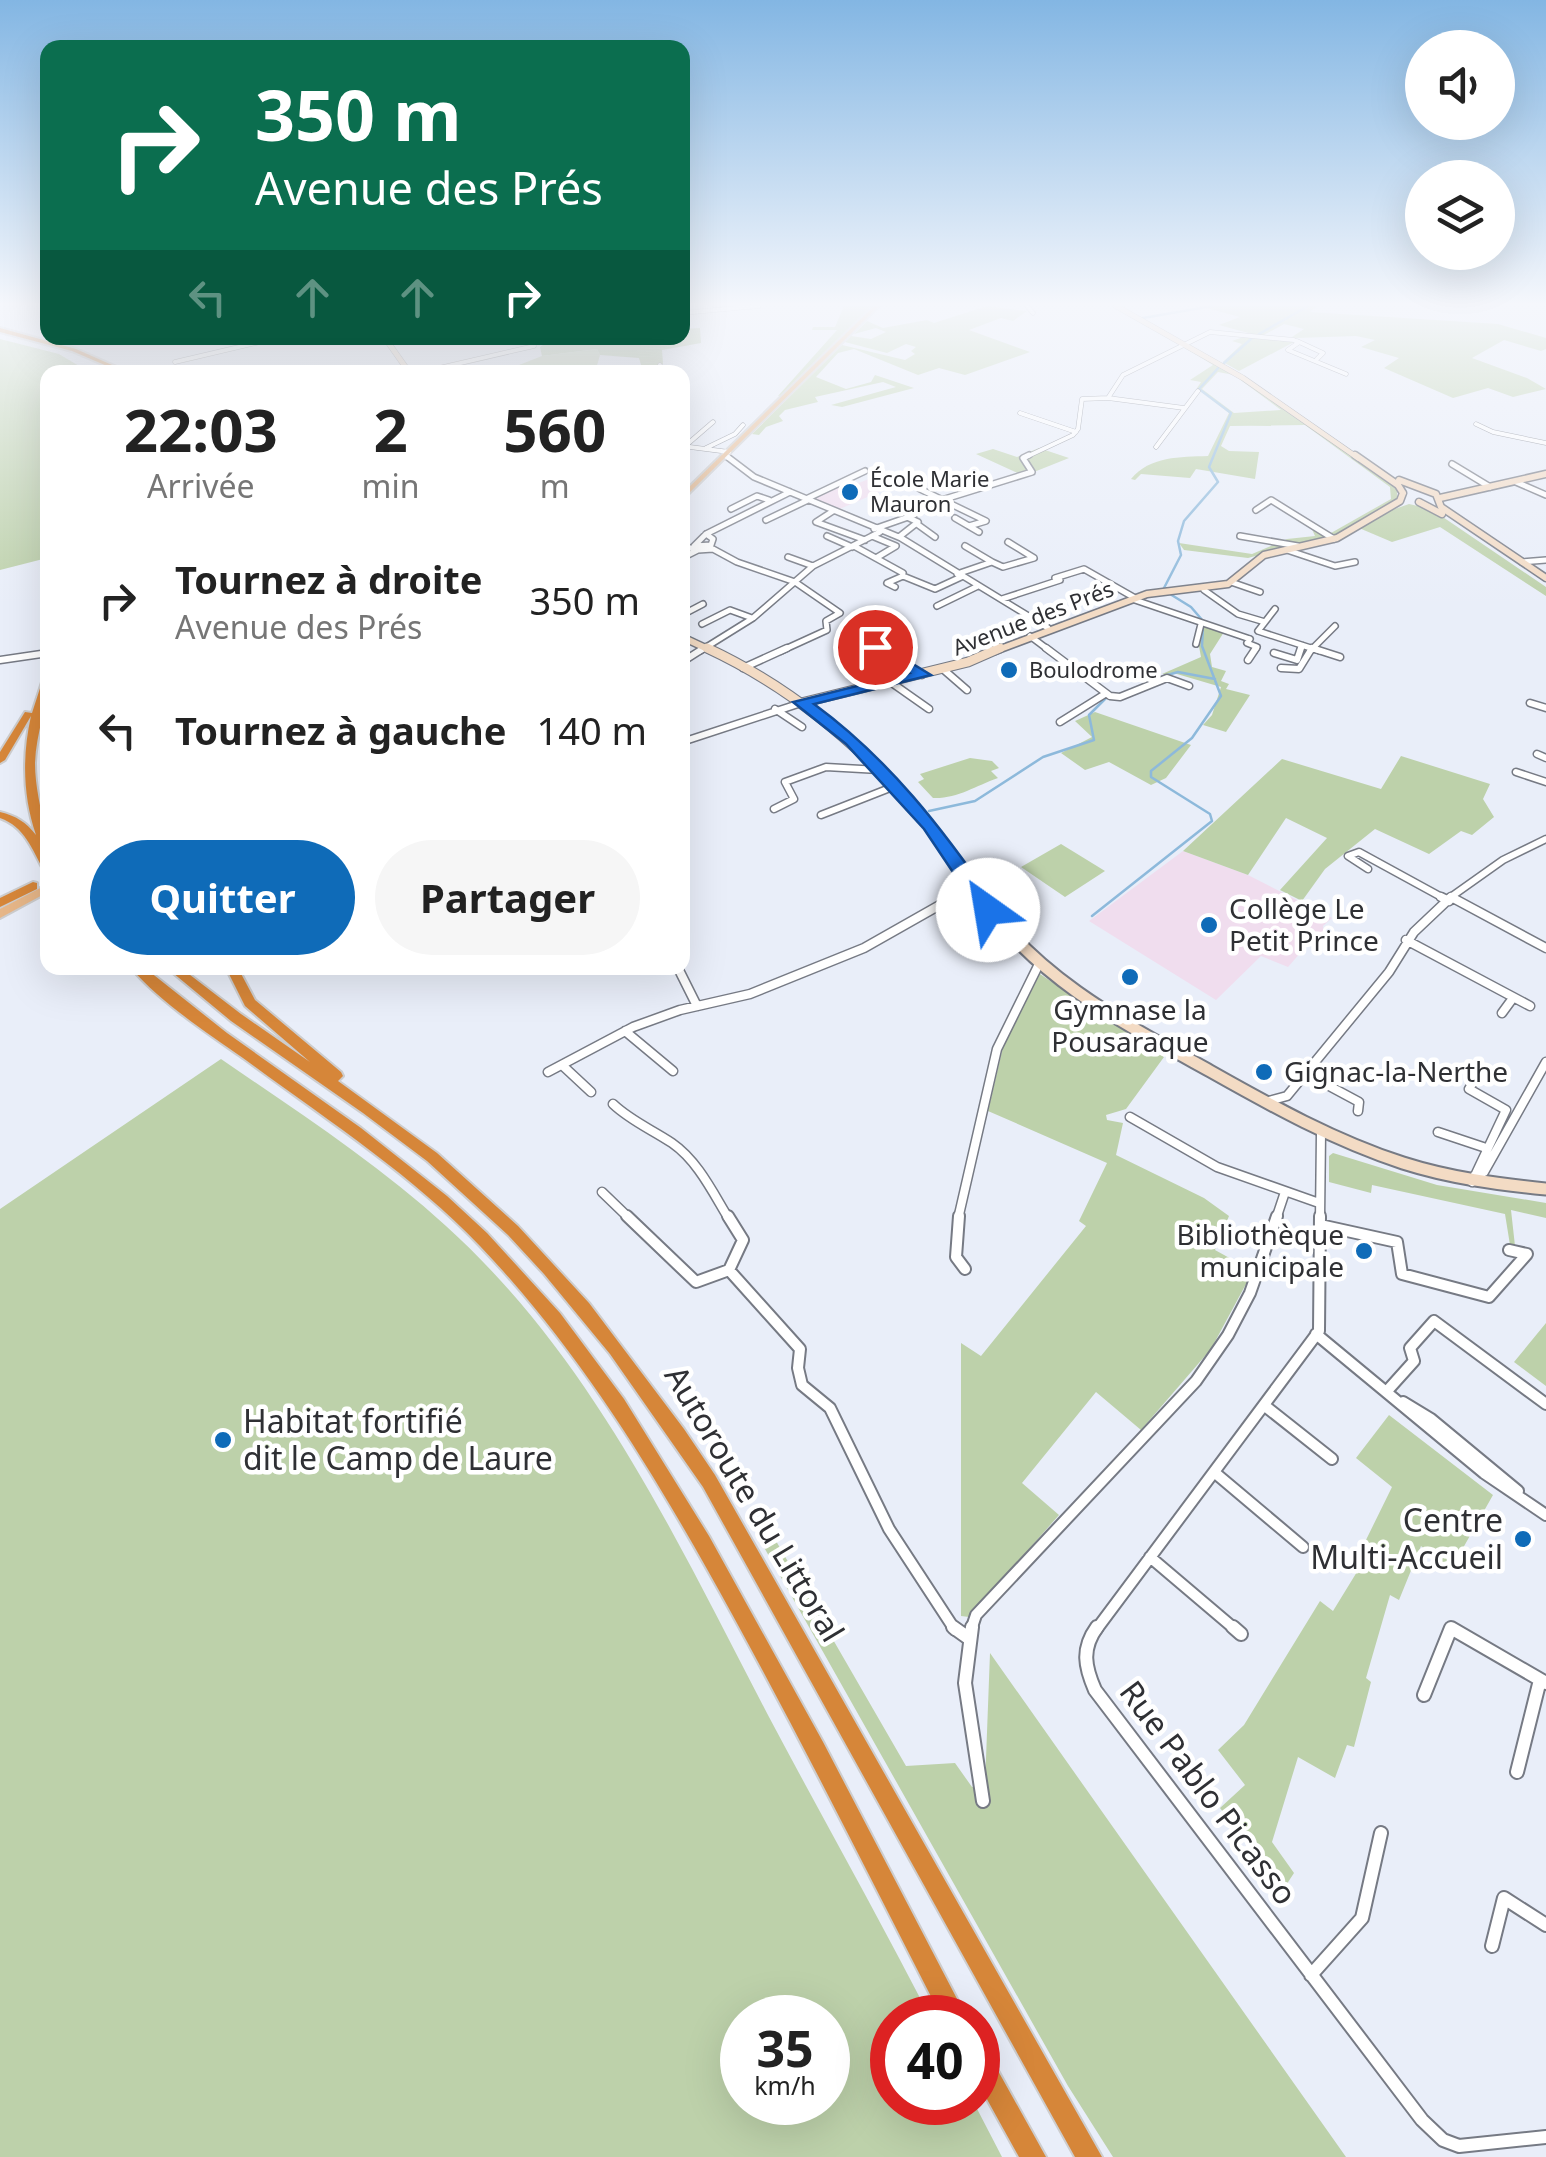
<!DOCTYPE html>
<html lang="fr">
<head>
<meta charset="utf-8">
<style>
	body { margin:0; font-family:"Noto Sans",sans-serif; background:#f6f6f6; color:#222; height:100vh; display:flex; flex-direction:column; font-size:38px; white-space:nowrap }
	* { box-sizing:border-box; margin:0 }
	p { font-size:32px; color:#767676 }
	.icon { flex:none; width:55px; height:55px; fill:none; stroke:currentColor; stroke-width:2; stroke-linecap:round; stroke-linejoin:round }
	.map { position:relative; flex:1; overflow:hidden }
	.side { position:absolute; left:40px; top:365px; width:650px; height:610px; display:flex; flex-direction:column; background:#fff; border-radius:20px; box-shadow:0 10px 40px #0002 }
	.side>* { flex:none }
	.hud { position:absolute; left:40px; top:40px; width:650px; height:305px; border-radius:20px; box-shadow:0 10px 40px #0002; background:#0b6e4f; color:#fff; overflow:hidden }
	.tools { position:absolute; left:1405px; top:30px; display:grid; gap:20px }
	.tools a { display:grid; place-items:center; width:110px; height:110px; border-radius:50%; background:#fff; box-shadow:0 10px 40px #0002; font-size:50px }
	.speed { position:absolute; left:720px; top:1995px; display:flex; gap:20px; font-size:50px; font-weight:700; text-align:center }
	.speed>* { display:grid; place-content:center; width:130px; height:130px; border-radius:50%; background:#fff; box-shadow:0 10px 40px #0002; line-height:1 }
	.speed small { font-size:25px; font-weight:400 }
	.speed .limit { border:15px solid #d22; background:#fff; color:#111 }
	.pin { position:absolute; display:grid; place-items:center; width:85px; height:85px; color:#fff; margin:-42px; border:5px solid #fff; border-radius:50%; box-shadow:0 2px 10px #0007 }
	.me { position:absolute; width:110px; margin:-55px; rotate:328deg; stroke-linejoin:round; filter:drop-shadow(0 0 8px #0008) }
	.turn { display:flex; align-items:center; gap:35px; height:210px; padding:0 50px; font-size:45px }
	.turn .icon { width:130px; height:130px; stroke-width:2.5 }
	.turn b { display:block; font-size:70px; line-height:85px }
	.lanes { display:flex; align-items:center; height:95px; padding:0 50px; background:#0003; justify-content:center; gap:50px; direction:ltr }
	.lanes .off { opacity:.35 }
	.eta { display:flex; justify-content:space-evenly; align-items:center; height:170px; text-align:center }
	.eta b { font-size:60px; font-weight:700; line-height:70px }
	.button { display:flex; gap:20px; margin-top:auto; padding:20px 50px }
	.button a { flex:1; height:115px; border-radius:60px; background:#0f6bb8; color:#fff; font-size:40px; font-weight:700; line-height:115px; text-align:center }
	.button a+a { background:#f6f6f6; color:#222 }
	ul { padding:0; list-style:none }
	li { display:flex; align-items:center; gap:30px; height:130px; padding:0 50px }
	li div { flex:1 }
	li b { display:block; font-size:38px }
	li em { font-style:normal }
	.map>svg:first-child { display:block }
</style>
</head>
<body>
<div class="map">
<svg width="1546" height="2157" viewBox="0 0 1546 2157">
	<rect width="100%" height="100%" fill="#e9eef9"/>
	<!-- education -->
	<path fill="#f0ddee" d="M888 471 907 480 835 511 808 499 845 481 854 485Z
		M1183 851 1248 875 1332 918 1323 926 1325 938 1316 935 1288 967 1261 956 1216 1000 1089 921Z"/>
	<!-- green -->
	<path fill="#bdd1aa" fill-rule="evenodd" d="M844 306H873L783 395 778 396 837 330H812L813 327H835Z
		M987 306 1027 311 1013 321 1001 318 969 330 1030 352 965 375 939 368 918 375 854 349 838 353 816 377 846 389 871 382 875 375 914 388 842 407 831 405 896 387 883 382 815 397 818 402 785 410 779 416 783 421 766 427 759 435 752 434 842 345 905 360 915 354 911 351 916 347 906 344 887 353 845 342 851 336 871 339 886 332 876 328 854 334 867 321 883 328 927 320 934 323Z
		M1199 306H1317L1310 312 1498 324 1546 338V349L1541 351 1504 340 1472 358 1527 378 1546 389 1513 397 1488 388 1453 398 1384 368 1399 358 1361 347 1375 340 1356 336 1296 338 1292 337 1304 329 1284 324 1262 336 1288 337 1294 342 1239 371 1223 362 1242 344 1232 341 1252 334 1219 325 1240 317Z
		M0 339 59 354 89 372H48L47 558 0 570Z
		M1185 348 1223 367 1397 487V500L1337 534 1248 558 1184 550 1179 543 1252 554 1287 539 1315 536 1311 527 1317 526 1331 533 1391 499 1390 487 1305 425 1230 426 1221 446 1229 451 1259 452 1255 479 1196 469 1190 478 1141 474 1135 480 1131 479C1150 456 1180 457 1208 456L1229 413 1197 388 1201 382 1190 380 1213 365ZM1218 372 1234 375 1281 410 1234 413 1202 389Z
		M597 349 600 355 595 372H607H520L514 367 542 356Z
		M1039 448 1069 458 1024 476 976 454 993 449 1017 457Z
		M1409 504 1431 509 1546 587V596L1440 527 1392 542 1359 528 1375 516Z
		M1202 625 1224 632 1210 654 1212 667 1226 671 1221 681 1229 684 1226 689 1250 695 1226 732 1203 725 1212 715 1221 687 1177 674H1162L1201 657 1198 641Z
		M1095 712 1191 745 1166 778 1151 785 1109 762 1085 770 1061 753 1092 737 1075 721Z
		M1401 756 1490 784 1483 799 1494 817 1472 835 1461 831 1429 854 1375 829 1325 869 1302 901 1280 890 1327 838 1286 818 1248 875 1183 851 1282 759 1381 789Z
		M970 758 992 761 999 768 991 771 998 778C975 786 957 799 933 798L918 782 924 779 920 774Z
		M1061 844 1105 871 1065 897 1021 867Z
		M1040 974 1164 1057 1126 1109 1106 1115 1107 1120 1123 1123 1116 1155 1204 1198 1229 1216 1215 1250 1253 1271 1211 1349 1141 1430 1096 1392 1022 1483 1059 1515 969 1617 961 1616V1343L981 1356 1086 1226 1079 1221 1107 1163 988 1111 1003 1047Z
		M221 1059C298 1112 377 1163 446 1226 594 1360 678 1543 769 1717 822 1817 878 1916 930 2017L892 2018V2102L974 2103 1002 2157H0V1209ZM742 2018H828V2102H742Z
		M1333 1153 1437 1185 1546 1203V1218L1511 1210 1515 1246 1510 1245 1505 1214 1372 1185 1371 1193 1329 1182V1156Z
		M1546 1323V1386L1514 1362Z
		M1389 1415 1493 1495 1450 1571 1421 1546 1399 1600 1390 1595 1366 1678 1371 1682 1354 1747 1347 1745 1335 1778 1298 1757 1272 1842 1294 1873 1275 1902 1250 1869 1252 1849 1220 1808 1245 1785 1218 1750 1244 1725 1320 1601 1333 1611 1371 1549 1364 1544 1392 1487 1356 1458Z
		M772 1534 906 1766 955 1763 972 1787 985 1785 990 1653 1346 2157H1113L1068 2086 761 1542Z"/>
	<!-- forest -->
	<path fill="#abc295" d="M700 328 701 343 662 350 663 364 657 365 658 372H637L642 368 639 358 600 355 597 349 542 356 540 347 553 338H682L683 329Z"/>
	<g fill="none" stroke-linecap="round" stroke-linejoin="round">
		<!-- stream -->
		<path stroke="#8db9db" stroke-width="2.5" d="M1143 318 1212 306
			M1259 334 1308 306
			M1224 363 1251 339
			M1164 588 1181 555 1178 541 1184 521 1218 482 1209 467 1231 413 1199 389 1220 366
			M1170 594 1191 607 1203 621
			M1164 676 1178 672 1215 679
			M929 811 975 801 1043 757 1094 740 1089 715 1106 698
			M1092 916 1212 821 1210 814 1151 777V771L1192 738 1221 696 1202 646 1203 626"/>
		<!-- street-far5 casing -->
		<g stroke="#767a84" stroke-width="5">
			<path id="street-far5" d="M1027 306 1033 313
				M682 313 759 306
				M1297 341 1323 353 1317 359
				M175 362 277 338
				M660 365 661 372
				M422 372 534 346
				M1108 398 1184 408
				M1020 413 1076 432
				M1476 424 1493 432 1546 443
				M682 446 729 452
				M684 447 713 422
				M1156 447 1198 391
				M706 448 735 434 743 425
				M725 455 728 458
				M1024 458 1073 435 1078 429 1082 399 1108 398 1123 375 1210 332 1294 340 1298 343 1288 350 1346 374"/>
		</g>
		<!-- street-far4 casing -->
		<g stroke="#767a84" stroke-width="8">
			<path id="street-far4" d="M725 455 754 477 901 538 1048 628
				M1452 464 1490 487
				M1516 482 1546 495
				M920 489 986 521 969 526
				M806 499 865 471
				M731 509 757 496 769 500
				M1256 510 1271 500 1334 539
				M833 511 816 522 865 540
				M955 518 979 532
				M766 520 808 500
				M917 524 935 537
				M874 529 914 515 919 507 1032 472 1023 458 1029 455
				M706 534 713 539 711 545 694 546Z
				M706 534 790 492
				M827 536 852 547
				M872 536 896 546 876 558
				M1240 536 1298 546
				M899 537 918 522 907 517
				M682 546 698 550
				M854 546 903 573
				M965 546 992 562
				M1287 550 1335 566 1355 562
				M788 557 813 566
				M682 558 698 550 713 549 737 562 795 582 840 613 826 621 827 630 781 651
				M1522 562 1546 560
				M957 574 992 562 1003 567 1034 558 1008 542
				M1055 578 1084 569 1135 598
				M1231 582 1260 592
				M895 587 887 583 903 576 935 589 961 577
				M1204 590 1238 614 1265 622 1258 631 1320 651
				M1002 599 1060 580
				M1132 599 1250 639
				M937 606 978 586
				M682 615 703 604
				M1265 622 1275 609
				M702 624 730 610 752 618
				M1030 636 1050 651
				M1250 639 1247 643 1257 647 1254 651
				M1196 644 1201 624
				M875 647 881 651
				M700 651 753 618 813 566 880 532
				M1300 651 1302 645
				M1310 651 1335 626"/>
		</g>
		<!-- street-far3 casing -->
		<g stroke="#767a84" stroke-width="9">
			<path id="street-far3" d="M877 648 922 675
				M1046 648 1110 696 1120 697 1167 678 1189 686
				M1312 648 1340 657
				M1274 653 1297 660 1301 648
				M0 660 48 653
				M1248 660 1256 648
				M682 662 704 648
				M867 662 886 654
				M743 668 787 648
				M1281 668 1299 669 1312 648
				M944 670 967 690
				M892 683 929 709
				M1530 703 1546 708
				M775 709 802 727
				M1060 722 1105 694
				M682 742 801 703
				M1537 754 1546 758
				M1516 772 1546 782
				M774 809 794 799 785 782 826 767 879 770
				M821 815 895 786
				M1368 869 1348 856 1359 852 1445 899
				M950 899 973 886
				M1448 899 1503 860 1546 839"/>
		</g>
		<!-- street-far2 casing -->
		<g stroke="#767a84" stroke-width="11">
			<path id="street-far2" d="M1441 897 1449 901
				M1453 898 1546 948
				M1406 940 1530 1006
				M678 968 697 1006
				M1502 1013 1513 998
				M625 1031 673 1071
				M562 1065 591 1092
				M548 1072 633 1027 680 1010 750 994 864 948 954 897
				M1305 1073 1359 1102 1358 1111
				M1265 1102 1287 1096 1389 972 1414 932 1451 897
				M613 1104C631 1121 651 1129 672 1143 698 1161 713 1193 729 1219
				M1130 1117 1217 1167 1319 1203
				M1438 1132 1486 1148
				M1475 1175 1484 1172 1546 1062
				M1472 1182 1506 1110 1469 1089 1478 1074
				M602 1192 630 1219
				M958 1219 997 1049 1039 964
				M1276 1219 1285 1192
				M1320 1219 1321 1133"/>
		</g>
		<!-- street-far1 casing -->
		<g stroke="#767a84" stroke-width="14">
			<path id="street-far1" d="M627 1216 696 1282 729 1270 800 1349 798 1368 802 1385 830 1408 889 1529 955 1630
				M728 1216 743 1240 729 1270
				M959 1216 956 1257 965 1269
				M1320 1225 1397 1242 1402 1274 1489 1297 1527 1254 1509 1250
				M1316 1334 1484 1473 1546 1515
				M1387 1391 1414 1361 1410 1348 1434 1321 1546 1404
				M1403 1402 1431 1419 1518 1491
				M1265 1406 1332 1459
				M1214 1472 1303 1547
				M1150 1557 1236 1630
				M971 1630 976 1615 1196 1381 1228 1335 1250 1293 1277 1216
				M1096 1630 1319 1331 1320 1216
				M1450 1630H1454"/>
		</g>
		<!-- street casing -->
		<g stroke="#767a84" stroke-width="16">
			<path id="street" d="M953 1627 967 1637
				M972 1627 965 1683 983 1801
				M1097 1627C1081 1649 1085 1667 1095 1690L1422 2120 1443 2140 1459 2146 1546 2137
				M1233 1627 1241 1634
				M1424 1695 1451 1628 1546 1683
				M1517 1772 1540 1680
				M1492 1946 1504 1898 1546 1925
				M1311 1975 1362 1918 1381 1833"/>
		</g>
		<!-- secondary-far3 casing -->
		<g stroke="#767a84" stroke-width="6">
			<path id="secondary-far3" d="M1116 306 1243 378 1358 458
				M385 338 409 372"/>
		</g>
		<!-- secondary-far2 casing -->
		<g stroke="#767a84" stroke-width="9">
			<path id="secondary-far2" d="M1355 455 1398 485 1403 493
				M1399 480 1436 494 1441 507 1546 578
				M1440 498 1546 474
				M1419 502 1442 514
				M682 637 712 651
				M995 651 1147 594 1228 584 1264 555 1337 538 1400 501 1403 493"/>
		</g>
		<!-- secondary-far1 casing -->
		<g stroke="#767a84" stroke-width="11">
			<path id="secondary-far1" d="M707 648C823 702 913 794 983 899
				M801 703 968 662 1000 648"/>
		</g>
		<!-- secondary casing -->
		<g stroke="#767a84" stroke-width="15">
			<path id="secondary" d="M981 897C1037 979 1125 1024 1210 1071 1272 1106 1335 1141 1403 1163 1450 1178 1497 1184 1546 1189"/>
		</g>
		<!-- primary casing -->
		<g stroke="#cdcdce" stroke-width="4">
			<path id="primary" d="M874 306H879L682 500V494Z
				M48 884V892L0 918V909Z"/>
		</g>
		<!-- highway casing -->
		<g stroke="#cdcdce" stroke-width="4">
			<path id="highway" d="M0 328 76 349 128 372H121L72 351 0 332Z
				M48 676C48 705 36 733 35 763 35 787 41 809 46 833 49 846 48 858 48 872L44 871C32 849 25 827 0 818V812C16 816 26 822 36 835 23 797 22 756 31 716L5 760 0 763V752L25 712 32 713 43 679Z
				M33 882 37 883V889L0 907V898Z
				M131 968H145L227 1033 361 1128 447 1196 487 1233 560 1313 624 1399 709 1536 823 1742 967 2018H942C873 1883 805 1747 732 1614 660 1483 584 1355 480 1246 410 1173 324 1118 243 1058 207 1033 159 1001 131 968Z
				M167 968H181L241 1014 310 1062 245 1006 226 968H238L255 1000 341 1072 343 1076 338 1081 437 1153 518 1226 589 1303 684 1429 715 1475 1102 2157H1075L703 1487 610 1354 544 1274 508 1235 427 1161 363 1113 231 1021Z
				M978 2048 987 2051 1046 2157H1019L978 2083Z"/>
		</g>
		<!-- street-far5 -->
		<use href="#street-far5" stroke="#fff" stroke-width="4"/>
		<!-- street-far4 -->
		<use href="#street-far4" stroke="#fff" stroke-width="5"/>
		<!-- street-far3 -->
		<use href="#street-far3" stroke="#fff" stroke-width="6"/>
		<!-- street-far2 -->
		<use href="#street-far2" stroke="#fff" stroke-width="8"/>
		<!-- street-far1 -->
		<use href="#street-far1" stroke="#fff" stroke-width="10"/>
		<!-- street -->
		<use href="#street" stroke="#fff" stroke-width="12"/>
		<!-- secondary-far3 -->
		<use href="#secondary-far3" stroke="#f3dbc4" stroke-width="5"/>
		<!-- secondary-far2 -->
		<use href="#secondary-far2" stroke="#f3dbc4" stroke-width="6"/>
		<!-- secondary-far1 -->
		<use href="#secondary-far1" stroke="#f3dbc4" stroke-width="9"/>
		<!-- secondary -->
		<use href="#secondary" stroke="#f3dbc4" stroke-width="11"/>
		<!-- primary -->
		<use href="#primary" fill="#e6b688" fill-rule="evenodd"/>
		<!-- highway -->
		<use href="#highway" fill="#d68639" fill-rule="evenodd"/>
	</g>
	<!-- sky -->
	<linearGradient id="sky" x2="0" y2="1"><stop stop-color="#83b6e3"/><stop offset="0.5" stop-color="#f5f7fc"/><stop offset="1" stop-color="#f5f7fc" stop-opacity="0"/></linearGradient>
	<rect width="1546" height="608" fill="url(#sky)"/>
	<!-- route -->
	<path fill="#1a73e8" stroke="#114b97" stroke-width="2.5" d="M869 644H880L931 675 814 704C889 759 943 829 995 905V914H981L924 829 846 744 793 702 909 673 869 650Z"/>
	<!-- markers -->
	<g fill="#0f6bb8" stroke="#fff" stroke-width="4">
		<circle cx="850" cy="492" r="10"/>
		<circle cx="1009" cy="670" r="10"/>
		<circle cx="1209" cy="925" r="10"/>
		<circle cx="1130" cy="977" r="10"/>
		<circle cx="1264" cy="1072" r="10"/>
		<circle cx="1364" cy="1251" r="10"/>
		<circle cx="223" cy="1440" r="10"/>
		<circle cx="1523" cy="1539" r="10"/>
	</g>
	<g text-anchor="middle" stroke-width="9" stroke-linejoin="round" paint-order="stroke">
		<!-- far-poi labels -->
		<g font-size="22" fill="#2f3034" stroke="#fff" text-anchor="start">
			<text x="870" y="487">École Marie<tspan x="870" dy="25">Mauron</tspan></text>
			<text x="1029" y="678">Boulodrome</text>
		</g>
		<!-- far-street labels -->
		<g font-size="22" fill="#2f3034" stroke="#fff">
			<text transform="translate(1033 618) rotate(-21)" y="8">Avenue des Prés</text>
		</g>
		<!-- poi labels -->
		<g font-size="28" fill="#2f3034" stroke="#fff" text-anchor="start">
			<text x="1229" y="919">Collège Le<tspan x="1229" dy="32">Petit Prince</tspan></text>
			<text x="1130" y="1020" text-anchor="middle">Gymnase la<tspan x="1130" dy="32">Pousaraque</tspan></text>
			<text x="1284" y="1082">Gignac-la-Nerthe</text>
			<text x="1344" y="1245" text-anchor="end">Bibliothèque<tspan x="1344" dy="32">municipale</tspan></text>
		</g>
		<!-- near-poi labels -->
		<g font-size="32" fill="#2f3034" stroke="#fff" text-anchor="start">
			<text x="243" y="1433">Habitat fortifié<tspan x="243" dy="37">dit le Camp de Laure</tspan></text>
			<text x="1503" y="1532" text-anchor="end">Centre<tspan x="1503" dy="37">Multi-Accueil</tspan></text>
		</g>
		<!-- near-street labels -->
		<g font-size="32" fill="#2f3034" stroke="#fff">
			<text transform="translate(754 1504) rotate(59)" y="11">Autoroute du Littoral</text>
			<text transform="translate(1208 1793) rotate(53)" y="11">Rue Pablo Picasso</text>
		</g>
	</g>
</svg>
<div class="tools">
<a><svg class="icon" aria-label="sound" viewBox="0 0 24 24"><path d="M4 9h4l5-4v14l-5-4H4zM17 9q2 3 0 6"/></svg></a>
<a><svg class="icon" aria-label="layers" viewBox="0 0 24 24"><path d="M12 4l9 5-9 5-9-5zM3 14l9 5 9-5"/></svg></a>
</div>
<div class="speed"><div>35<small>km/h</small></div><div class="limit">40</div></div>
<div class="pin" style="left:875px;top:647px;background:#d93025"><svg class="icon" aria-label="arrive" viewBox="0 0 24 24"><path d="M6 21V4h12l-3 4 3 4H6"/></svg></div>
<svg class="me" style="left:988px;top:910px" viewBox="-20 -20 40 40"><circle r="19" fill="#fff"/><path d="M0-13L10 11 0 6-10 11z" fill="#1a73e8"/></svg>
<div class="hud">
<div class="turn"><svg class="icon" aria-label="right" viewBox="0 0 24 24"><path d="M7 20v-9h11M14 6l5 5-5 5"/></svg><div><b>350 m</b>Avenue des Prés</div></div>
<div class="lanes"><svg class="icon off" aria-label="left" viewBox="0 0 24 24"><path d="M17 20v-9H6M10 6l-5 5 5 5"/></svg><svg class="icon off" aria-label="ahead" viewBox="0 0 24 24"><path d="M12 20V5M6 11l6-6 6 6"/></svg><svg class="icon off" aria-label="ahead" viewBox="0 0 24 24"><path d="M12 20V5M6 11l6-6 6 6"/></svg><svg class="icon" aria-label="right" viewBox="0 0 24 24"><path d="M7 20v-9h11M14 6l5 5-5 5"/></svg></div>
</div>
<section class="side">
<div class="eta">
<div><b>22:03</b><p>Arrivée</p></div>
<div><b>2</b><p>min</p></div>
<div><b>560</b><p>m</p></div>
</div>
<ul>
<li><svg class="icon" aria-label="right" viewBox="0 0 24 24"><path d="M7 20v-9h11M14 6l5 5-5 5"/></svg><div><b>Tournez à droite</b><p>Avenue des Prés</p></div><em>350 m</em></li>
<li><svg class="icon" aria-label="left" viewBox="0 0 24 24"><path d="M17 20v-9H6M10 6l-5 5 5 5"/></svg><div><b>Tournez à gauche</b></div><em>140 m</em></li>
</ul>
<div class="button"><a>Quitter</a><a>Partager</a></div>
</section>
</div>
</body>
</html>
